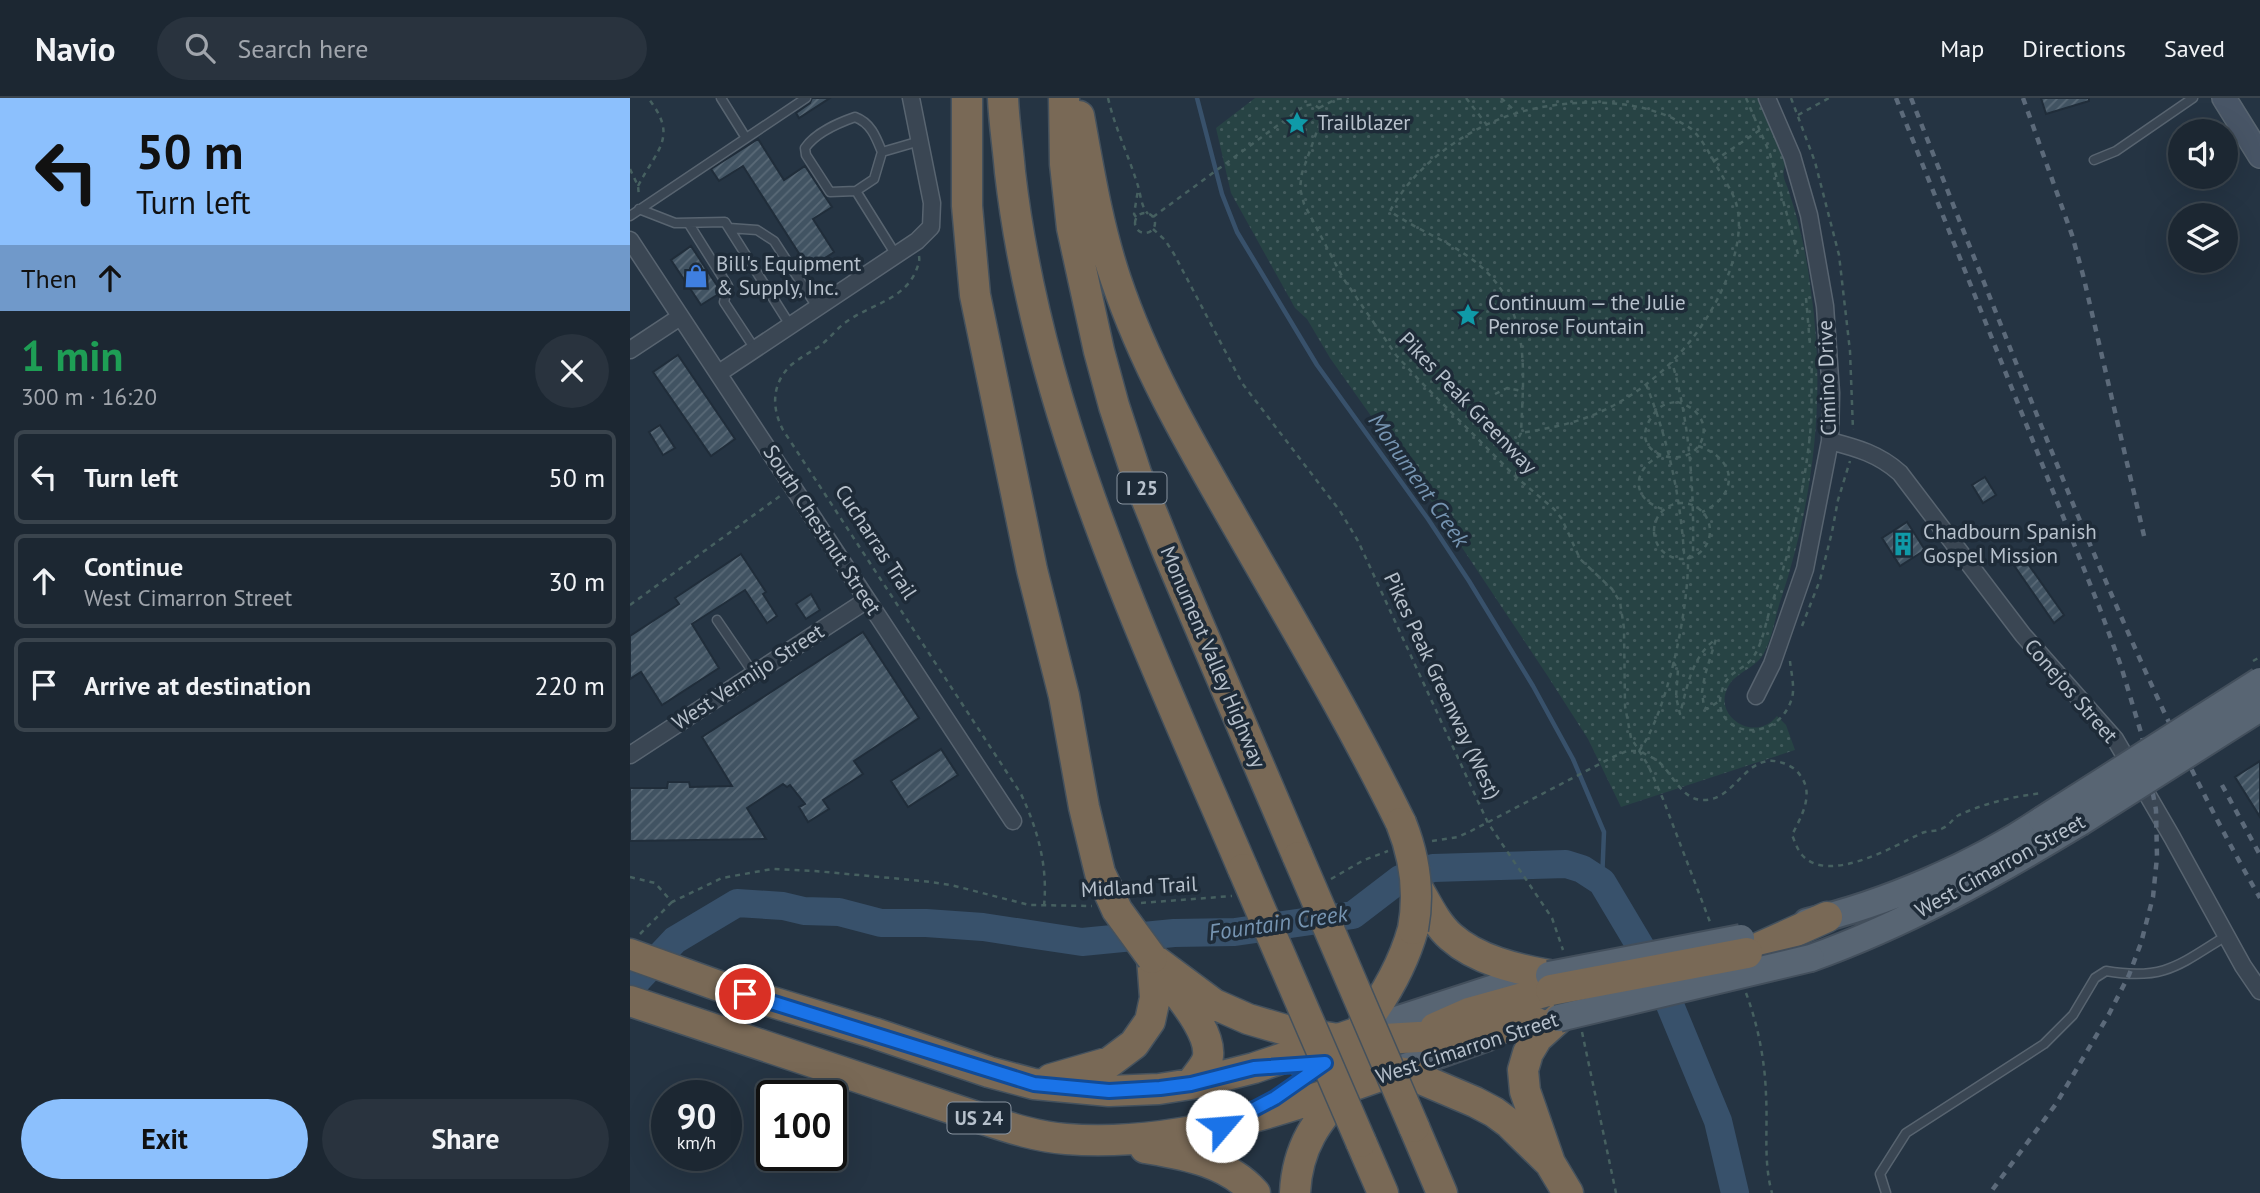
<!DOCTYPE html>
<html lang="en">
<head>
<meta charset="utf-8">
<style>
	body { margin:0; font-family:"PT Sans",sans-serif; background:#29333e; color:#f1f3f6; height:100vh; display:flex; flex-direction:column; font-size:26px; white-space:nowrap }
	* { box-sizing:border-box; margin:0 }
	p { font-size:23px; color:#a0a5ac }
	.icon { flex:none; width:38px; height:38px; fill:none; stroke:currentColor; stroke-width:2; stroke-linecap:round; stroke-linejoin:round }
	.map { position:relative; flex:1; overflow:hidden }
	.details { display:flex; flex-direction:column; background:#1c2732; width:630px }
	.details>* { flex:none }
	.banner { background:#8cc0fd; color:#111; overflow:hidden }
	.tools { position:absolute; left:1538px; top:21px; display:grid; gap:14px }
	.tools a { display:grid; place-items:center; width:70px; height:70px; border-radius:50%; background:#1c2732; box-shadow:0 7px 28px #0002,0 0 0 2px #3a444d; font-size:35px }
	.speed { position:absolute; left:21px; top:982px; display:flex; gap:14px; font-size:35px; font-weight:700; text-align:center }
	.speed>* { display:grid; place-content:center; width:91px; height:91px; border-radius:50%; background:#1c2732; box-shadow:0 7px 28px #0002,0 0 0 2px #3a444d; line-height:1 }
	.speed small { font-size:18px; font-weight:400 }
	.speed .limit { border:4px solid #111; border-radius:10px; background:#fff; color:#111 }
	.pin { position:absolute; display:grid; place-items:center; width:60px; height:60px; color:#fff; margin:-30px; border:4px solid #fff; border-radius:50%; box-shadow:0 2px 7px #0007 }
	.me { position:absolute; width:77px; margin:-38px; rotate:63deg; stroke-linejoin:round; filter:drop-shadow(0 0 5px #0008) }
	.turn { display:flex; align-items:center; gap:24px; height:147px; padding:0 21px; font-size:32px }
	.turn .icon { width:91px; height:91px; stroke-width:2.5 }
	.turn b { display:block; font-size:49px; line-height:60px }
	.then { display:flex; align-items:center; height:66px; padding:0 21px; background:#0003; gap:14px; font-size:26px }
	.round { display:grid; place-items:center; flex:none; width:74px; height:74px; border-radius:37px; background:#29333e }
	.summary { display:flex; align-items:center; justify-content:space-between; height:119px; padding:0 21px }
	h1 { font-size:42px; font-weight:700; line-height:52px; color:#1e9e55 }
	.button { display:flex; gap:14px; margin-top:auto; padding:14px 21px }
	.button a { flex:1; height:80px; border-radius:42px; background:#8cc0fd; color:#111; font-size:28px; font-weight:700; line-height:80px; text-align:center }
	.button a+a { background:#29333e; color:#f1f3f6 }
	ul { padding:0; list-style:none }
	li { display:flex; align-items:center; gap:21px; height:94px; margin:0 14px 10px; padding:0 7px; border:4px solid #3a444d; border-radius:10px }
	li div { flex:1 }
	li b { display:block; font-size:26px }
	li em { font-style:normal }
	header { display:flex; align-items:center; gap:42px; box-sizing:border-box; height:98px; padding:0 35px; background:#1c2732; border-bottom:2px solid #3a444d }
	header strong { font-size:33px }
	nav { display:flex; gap:38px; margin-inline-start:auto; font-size:24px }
	.search { width:490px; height:63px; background:#29333e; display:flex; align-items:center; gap:18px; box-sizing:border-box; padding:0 24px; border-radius:38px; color:#a0a5ac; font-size:26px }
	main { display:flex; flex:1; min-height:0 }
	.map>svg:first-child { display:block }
</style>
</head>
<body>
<header>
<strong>Navio</strong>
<div class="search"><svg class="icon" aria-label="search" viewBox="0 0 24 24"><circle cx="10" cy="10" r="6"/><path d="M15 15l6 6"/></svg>Search here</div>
<nav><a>Map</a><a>Directions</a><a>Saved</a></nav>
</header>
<main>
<section class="details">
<div class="banner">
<div class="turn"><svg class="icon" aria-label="left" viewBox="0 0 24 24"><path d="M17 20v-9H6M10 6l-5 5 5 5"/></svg><div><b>50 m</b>Turn left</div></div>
<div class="then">Then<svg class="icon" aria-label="ahead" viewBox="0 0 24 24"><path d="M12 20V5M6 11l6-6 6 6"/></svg></div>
</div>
<div class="summary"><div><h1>1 min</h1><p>300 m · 16:20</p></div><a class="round"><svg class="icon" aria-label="close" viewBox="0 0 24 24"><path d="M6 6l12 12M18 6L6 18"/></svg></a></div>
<ul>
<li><svg class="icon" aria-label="left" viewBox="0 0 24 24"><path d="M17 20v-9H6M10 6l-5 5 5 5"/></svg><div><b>Turn left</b></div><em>50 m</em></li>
<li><svg class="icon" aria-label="ahead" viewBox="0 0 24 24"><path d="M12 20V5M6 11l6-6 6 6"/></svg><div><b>Continue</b><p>West Cimarron Street</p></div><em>30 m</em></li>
<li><svg class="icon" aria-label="arrive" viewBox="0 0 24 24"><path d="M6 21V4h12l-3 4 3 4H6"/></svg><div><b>Arrive at destination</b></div><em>220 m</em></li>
</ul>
<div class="button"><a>Exit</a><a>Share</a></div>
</section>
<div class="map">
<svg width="1630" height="1095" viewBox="0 0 1630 1095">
	<defs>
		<pattern id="grass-dots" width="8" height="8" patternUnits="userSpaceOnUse" patternTransform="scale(1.75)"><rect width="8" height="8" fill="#274344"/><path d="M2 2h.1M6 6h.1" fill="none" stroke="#445c5e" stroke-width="1.8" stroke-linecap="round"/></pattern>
		<pattern id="building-hatch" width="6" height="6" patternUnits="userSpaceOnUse" patternTransform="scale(1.75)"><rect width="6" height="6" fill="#415362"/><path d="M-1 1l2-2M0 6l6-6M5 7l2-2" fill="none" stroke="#5a6a77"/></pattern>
	</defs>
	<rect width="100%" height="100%" fill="#253443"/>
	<!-- grass -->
	<path fill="url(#grass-dots)" d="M625 0H1131C1139 19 1149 39 1155 59 1157 66 1152 72 1154 80 1155 85 1158 89 1159 94 1170 126 1177 160 1181 193 1196 296 1184 400 1152 498 1145 517 1144 535 1135 553 1127 571 1106 573 1098 589 1082 618 1125 646 1147 618L1156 627 1165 652 991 709 958 641 917 577 797 397 700 260 677 221 665 210 601 95 586 30Z"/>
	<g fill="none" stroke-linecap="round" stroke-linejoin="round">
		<!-- stream -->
		<path stroke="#38516b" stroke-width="4.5" d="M567 0 592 96 607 134 687 267 798 421 839 483 903 588 943 661 974 734 972 784"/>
		<!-- river -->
		<path stroke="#38516b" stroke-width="28" d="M0 890 45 842 107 805 153 808 174 813 209 814 251 825H296L353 829 452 844 544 835 605 834 723 817 770 781 803 770 936 766 952 771 972 784 1028 878 1088 1023 1105 1095"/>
	</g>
	<!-- building -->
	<path fill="url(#building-hatch)" stroke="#202d3a" stroke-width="2" d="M182 0H200L169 20 166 15 180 5Z
		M1411 0H1459V3L1416 16Z
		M128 41 154 82 175 68 202 109 183 121 204 154 179 171 113 68 89 83 81 71Z
		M61 148 90 192V195L71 207 41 162Z
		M48 257 105 341 81 358 23 274Z
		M30 327 45 350 33 357 19 334Z
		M1355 379 1366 397 1353 405 1342 387Z
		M1277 424 1295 452 1270 468 1252 440Z
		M111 456 136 494 133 496 147 518 137 525 115 492 62 526 89 570 32 607 11 574 0 581V538L49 506 45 500Z
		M1391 456 1434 517 1424 525 1381 463Z
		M181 496 190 512 176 521 166 506Z
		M233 534 289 620 224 663 233 676 193 702 199 711 178 724 169 709 175 706 160 687 157 689 153 686 117 710 136 741 0 743V690H37L38 684H59L60 689 102 688 72 639Z
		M311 651 328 677 278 709 261 683Z
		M1630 663V719L1605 679Z"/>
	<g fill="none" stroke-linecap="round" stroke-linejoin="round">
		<!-- lane casing -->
		<g stroke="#586470" stroke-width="11">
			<path id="lane" d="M91 0 116 40
				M1464 62 1486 53 1563 0
				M226 93 244 81 252 54
				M9 111 45 125 95 124 160 227
				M0 118 176 0
				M59 126 98 188 94 204 125 251
				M99 130 127 132 144 143 187 209
				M266 157 226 93 200 94 176 57 175 50C186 34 208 25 225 19 241 25 246 39 252 54L290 43
				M87 522 124 576
				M1256 1095 1250 1076 1276 1035 1414 946 1443 917 1465 880 1476 873C1534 883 1549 867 1596 838"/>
		</g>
		<!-- street casing -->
		<g stroke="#586470" stroke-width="19">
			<path id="street" d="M0 142 383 723
				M0 252 50 219
				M89 275 287 143 301 129 302 105 281 0
				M1200 343C1227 350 1249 356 1270 375L1393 537 1485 641 1542 739 1613 868 1630 893
				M1126 598 1142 566 1175 471 1200 343 1201 295 1195 208 1179 117 1162 58 1137 0
				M0 657 237 502"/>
		</g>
		<!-- secondary casing -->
		<g stroke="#586470" stroke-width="26">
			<path id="secondary" d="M1594 0 1630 58"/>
		</g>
		<!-- primary casing -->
		<g stroke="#434f5c" stroke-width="30">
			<path id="primary" d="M1177 824C1255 806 1345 767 1412 722
				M1181 860C1276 826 1363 777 1449 725
				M726 935 873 887 917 877
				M764 973 856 940"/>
		</g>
		<!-- highway casing -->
		<g stroke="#44515d" stroke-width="33">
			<path id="highway" d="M337 0V108L345 197 402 472 434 598 454 709 470 775 478 792
				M373 0C374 25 378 49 380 74 408 319 517 546 613 771
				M434 0 435 66 442 130 469 253 484 308 506 375 539 457 668 759
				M449 18C459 73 468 129 486 182 514 265 557 340 600 415 658 517 719 619 771 725
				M787 789C797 806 806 826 821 839 847 862 886 871 919 877
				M1117 855 1197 819
				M0 856 89 888 244 935 359 974 404 986 479 993 529 991 561 986 624 970 726 935
				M522 860 584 906 618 921 659 933 720 943 823 937 907 925
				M537 881C551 900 581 934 578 958 577 967 566 978 561 986
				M0 903 353 1021C380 1030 408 1039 436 1041 549 1050 660 1010 764 973
				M929 920 907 940 898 955 893 972 895 993 920 1065 938 1095
				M805 930 839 915 921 892
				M725 938C751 905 772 871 783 831
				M673 965H695L753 971 779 976 845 1004 864 1014 879 1025 920 1065
				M421 981 480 964 504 946 520 923 525 900 522 860
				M784 1029 812 1095
				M731 1044 753 1095
				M515 1050C555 1057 596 1063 625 1095
				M665 1095C667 1049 687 1021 719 989"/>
		</g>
		<!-- path -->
		<path stroke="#466060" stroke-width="2.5" stroke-dasharray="5 5" stroke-linecap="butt" d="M478 0C485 30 498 56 507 85 511 95 510 107 518 116
			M836 0 857 27
			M871 0 886 14
			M1116 0 1140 56 1168 156
			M1161 0 1185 64 1209 157 1220 253 1223 332
			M689 10 706 1 719 0
			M1168 17 1199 0
			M1084 63 1130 32
			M0 71 8 88 9 98
			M8 88C27 51 49 39 18 0
			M505 125a10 10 0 1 1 20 0a10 10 0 1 1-20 0Z
			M506 119 504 116 508 92
			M523 119 674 8 683 6 689 10 692 19 672 75 670 90 674 106 713 180 766 257 789 282 886 379 924 411 932 421 950 461 982 491 990 504 994 530 995 608 1001 640 1018 667 1033 701 1080 824
			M523 131 535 142 544 156 612 285 710 413 728 443 858 725 922 820 933 852
			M289 158C290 164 288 167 286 173 274 201 243 206 219 222 208 229 201 239 191 247 181 254 169 260 160 268 141 287 142 311 153 332L391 696C408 732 418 769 414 808
			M1176 200 1180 246
			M1016 286C1038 342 1050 396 1054 455L1058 460
			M865 296 877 290 892 293
			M1047 304C1065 308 1080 324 1071 344 1057 374 996 357 1021 320 1028 309 1034 305 1047 304Z
			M1068 348C1108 361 1109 397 1072 414
			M1031 357C1002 371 1000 401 1033 411
			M886 379 888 341 891 335C894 266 902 205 839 159 814 141 785 131 760 113 787 64 843 25 898 12 951 0 1015 0 1060 30 1071 39 1078 53 1085 65 1091 77 1100 89 1105 102 1114 126 1106 157 1097 180 1071 246 1012 304 943 324 926 329 909 332 891 335
			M1024 433a28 28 0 1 1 56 0a28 28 0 1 1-56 0Z
			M0 507 150 398
			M1172 528 1190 482 1202 434 1208 402 1220 363
			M1160 563C1161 574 1165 589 1162 600 1147 651 1072 637 1094 587 1100 573 1117 570 1124 558 1133 544 1136 523 1141 508 1162 449 1175 389 1181 327 1182 306 1181 284 1182 263
			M1043 564 1048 571 1046 599 1050 616C1057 589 1062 558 1086 541L1075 577 1072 594 1074 609 1077 611 1088 604
			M1009 653C1038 614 1059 508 1058 460L1063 455C1064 390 1060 327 1042 264
			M1012 654C1017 658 1026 660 1030 665 1043 677 1053 703 1074 702 1107 702 1116 652 1153 665 1159 667 1166 671 1170 677 1185 696 1171 719 1162 737 1165 744 1167 751 1172 757 1199 787 1264 748 1292 735 1299 732 1307 734 1313 730 1320 727 1323 720 1329 717 1355 705 1385 698 1413 695
			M802 743 828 739 841 733 983 659 997 653H1009
			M0 779 25 785 42 804 92 780 142 771 185 773 293 783 321 787 399 807 462 808
			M701 781 734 762 758 753
			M511 805 602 798
			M10 836 42 804
			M1116 895C1128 927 1135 963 1136 997 1138 1030 1133 1063 1142 1095
			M952 934 986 1095"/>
		<!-- lane -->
		<use href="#lane" stroke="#3a4653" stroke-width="8"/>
		<!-- street -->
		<use href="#street" stroke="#3a4653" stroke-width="16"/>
		<!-- secondary -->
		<use href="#secondary" stroke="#485566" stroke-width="23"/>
		<!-- primary -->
		<use href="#primary" stroke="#586573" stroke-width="26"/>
		<!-- highway -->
		<use href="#highway" stroke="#796956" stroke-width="30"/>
		<!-- rail -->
		<path stroke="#5c6a7a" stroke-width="4.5" stroke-dasharray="7 7" stroke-linecap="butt" d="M1266 0 1470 511 1491 568 1512 638 1526 712 1527 759 1523 799 1511 845 1499 877 1479 916 1426 1006 1360 1095
			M1281 0C1336 139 1391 279 1448 418 1503 548 1559 677 1630 800
			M1393 0 1442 137 1453 177 1515 442
			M1592 687 1630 757"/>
		<!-- primary-bridge casing -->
		<g stroke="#434f5c" stroke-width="30" stroke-linecap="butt">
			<path id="primary-bridge" d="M1412 722 1630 583
				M1449 725 1630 610
				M919 877 1111 840
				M929 920 1181 860"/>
		</g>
		<!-- highway-bridge casing -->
		<g stroke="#44515d" stroke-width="33" stroke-linecap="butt">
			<path id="highway-bridge" d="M771 725C785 760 790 794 783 831
				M668 759 784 1029
				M613 771 731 1044
				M478 792 487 812 522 860
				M921 892 1117 855"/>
		</g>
		<!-- path-bridge -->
		<path stroke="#466060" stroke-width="2.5" stroke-dasharray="5 5" stroke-linecap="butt" d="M1623 563 1630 559"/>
		<!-- primary-bridge -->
		<use href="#primary-bridge" stroke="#586573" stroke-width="26"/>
		<!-- highway-bridge -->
		<use href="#highway-bridge" stroke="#796956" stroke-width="30"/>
	</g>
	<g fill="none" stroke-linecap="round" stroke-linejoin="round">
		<!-- route casing -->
		<g stroke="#114b97" stroke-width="18">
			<path id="route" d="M115 896 404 986 479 993 530 990 561 986 624 970 695 965 645 1000 592 1028"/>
		</g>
		<!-- route -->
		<use href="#route" stroke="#1a73e8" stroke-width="12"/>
	</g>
	<!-- icons -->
	<defs>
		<g id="sight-bare" transform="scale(1.89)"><path d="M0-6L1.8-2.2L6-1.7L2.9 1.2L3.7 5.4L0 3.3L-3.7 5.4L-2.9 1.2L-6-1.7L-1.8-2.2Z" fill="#0f9aa8" stroke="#1e2b38" stroke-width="2.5" paint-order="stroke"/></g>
		<g id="shop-bare" transform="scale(1.89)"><path d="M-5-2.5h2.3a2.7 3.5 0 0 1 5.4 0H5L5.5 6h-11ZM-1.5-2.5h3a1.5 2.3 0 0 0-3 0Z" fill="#3f7fe0" stroke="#1e2b38" stroke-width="2.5" paint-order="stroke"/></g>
		<g id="building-bare" transform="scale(1.89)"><path d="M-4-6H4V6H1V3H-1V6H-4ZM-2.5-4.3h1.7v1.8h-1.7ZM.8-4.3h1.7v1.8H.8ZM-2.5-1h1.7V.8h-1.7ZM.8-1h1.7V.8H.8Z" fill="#0f9aa8" stroke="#1e2b38" stroke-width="2.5" paint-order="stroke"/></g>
	</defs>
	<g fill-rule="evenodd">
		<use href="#sight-bare" x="667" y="25"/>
		<use href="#shop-bare" x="66" y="178"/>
		<use href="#sight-bare" x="838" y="217"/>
		<use href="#building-bare" x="1273" y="446"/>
	</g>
	<g text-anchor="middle" stroke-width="7" stroke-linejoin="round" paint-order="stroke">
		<!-- shield labels -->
		<g fill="#1e2b38" stroke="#8994a0" stroke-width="2">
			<rect x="487.5" y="374.5" width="49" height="31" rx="5"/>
			<rect x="317.5" y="1004.5" width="63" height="31" rx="5"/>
		</g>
		<g font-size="19" font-weight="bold" fill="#b7c1cc">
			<text x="512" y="397">I 25</text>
			<text x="349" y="1027">US 24</text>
		</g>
		<!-- poi labels -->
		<g font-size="21" fill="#b7c1cc" stroke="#1e2b38" text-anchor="start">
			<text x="687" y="32">Trailblazer</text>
			<text x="86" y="173">Bill's Equipment<tspan x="86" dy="24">&amp; Supply, Inc.</tspan></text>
			<text x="858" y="212">Continuum — the Julie<tspan x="858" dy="24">Penrose Fountain</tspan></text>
			<text x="1293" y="441">Chadbourn Spanish<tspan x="1293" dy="24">Gospel Mission</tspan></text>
		</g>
		<!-- street labels -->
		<g font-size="21" fill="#b7c1cc" stroke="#1e2b38">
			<text transform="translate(1197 280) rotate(-92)" y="7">Cimino Drive</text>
			<text transform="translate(838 305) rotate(46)" y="7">Pikes Peak Greenway</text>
			<text transform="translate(192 432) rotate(57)" y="7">South Chestnut Street</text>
			<text transform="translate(246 444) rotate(57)" y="7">Cucharras Trail</text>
			<text transform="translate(583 559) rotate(67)" y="7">Monument Valley Highway</text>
			<text transform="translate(118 579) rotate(-33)" y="7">West Vermijo Street</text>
			<text transform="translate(812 588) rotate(65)" y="7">Pikes Peak Greenway (West)</text>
			<text transform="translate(1441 593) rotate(49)" y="7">Conejos Street</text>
			<text transform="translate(1370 768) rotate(-29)" y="7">West Cimarron Street</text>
			<text transform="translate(509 789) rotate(-3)" y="7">Midland Trail</text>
			<text transform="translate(837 950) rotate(-18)" y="7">West Cimarron Street</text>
		</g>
		<!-- water labels -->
		<g font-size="23" font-style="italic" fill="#7694b1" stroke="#1e2b38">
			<text transform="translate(789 382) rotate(55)" y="8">Monument Creek</text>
			<text transform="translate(648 825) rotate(-8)" y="8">Fountain Creek</text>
		</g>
	</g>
</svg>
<div class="tools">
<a><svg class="icon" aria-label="sound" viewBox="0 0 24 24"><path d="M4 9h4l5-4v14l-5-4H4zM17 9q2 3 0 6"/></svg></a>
<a><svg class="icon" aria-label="layers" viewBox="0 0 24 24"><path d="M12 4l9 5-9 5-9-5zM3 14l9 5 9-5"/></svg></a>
</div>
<div class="speed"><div>90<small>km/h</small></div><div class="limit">100</div></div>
<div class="pin" style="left:115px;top:896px;background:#d93025"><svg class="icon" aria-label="arrive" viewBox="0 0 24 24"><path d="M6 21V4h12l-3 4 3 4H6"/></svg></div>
<svg class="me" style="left:592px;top:1028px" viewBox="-20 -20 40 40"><circle r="19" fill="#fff"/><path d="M0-13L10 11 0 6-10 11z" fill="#1a73e8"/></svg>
</div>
</main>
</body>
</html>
